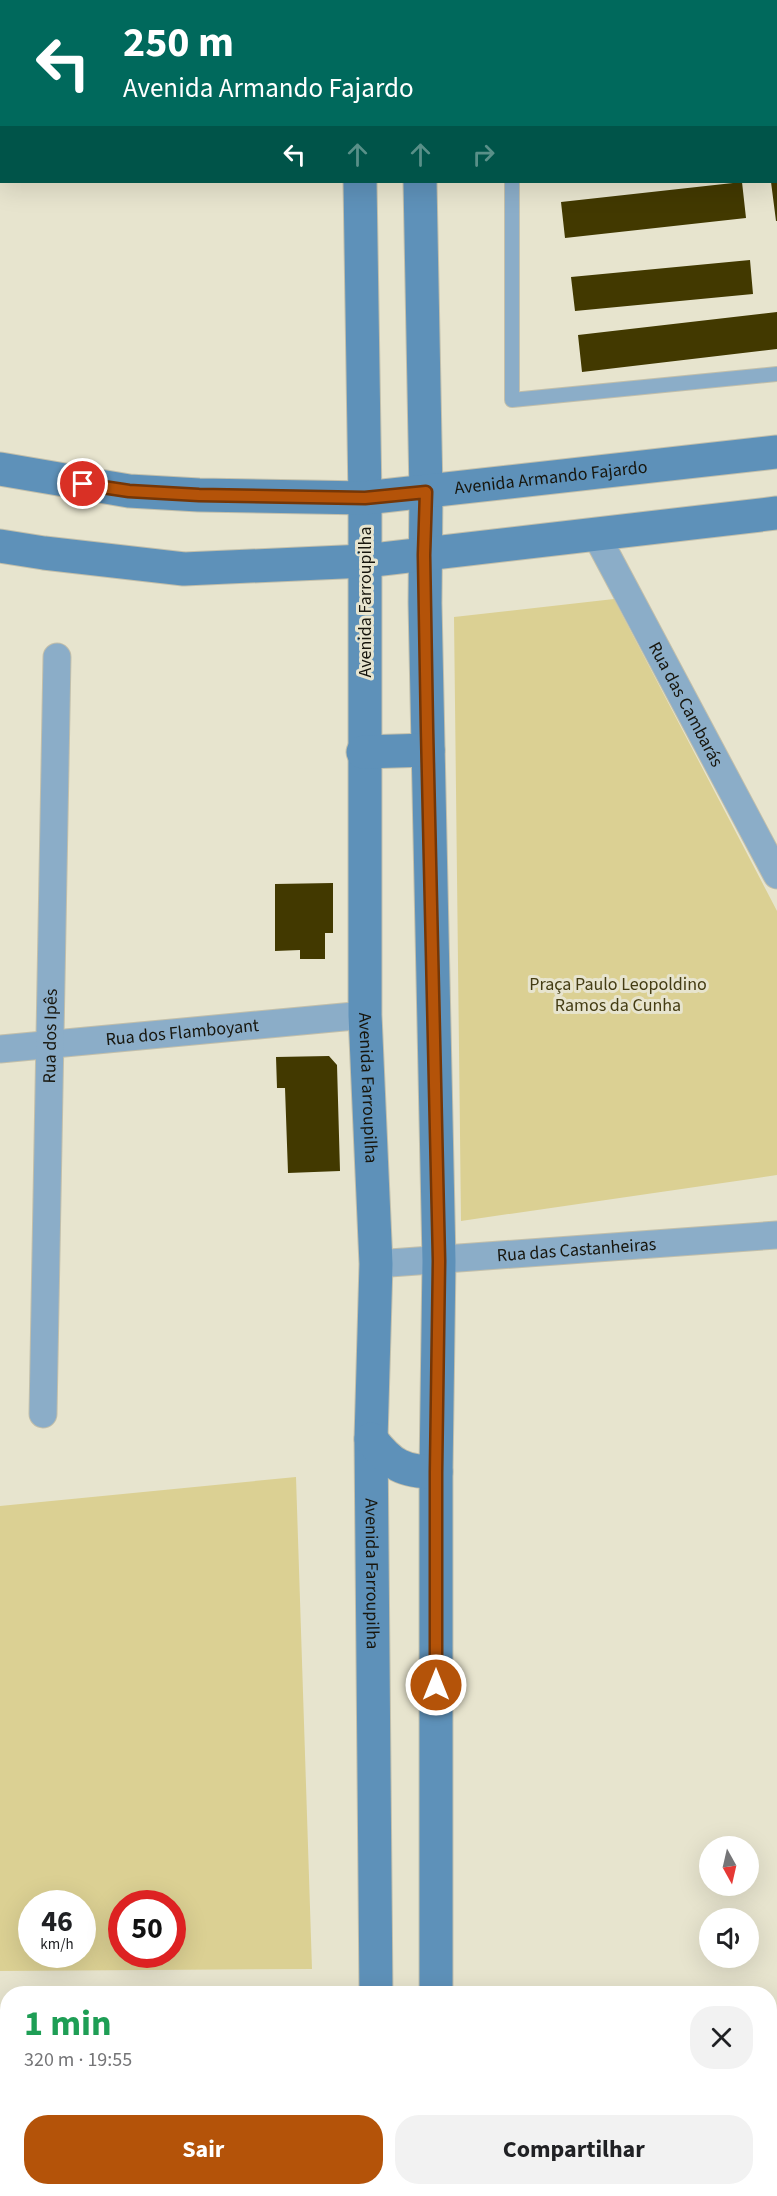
<!DOCTYPE html>
<html lang="pt">
<head>
<meta charset="utf-8">
<style>
	body { margin:0; font-family:"Source Sans 3",sans-serif; background:#f2f2f2; color:#202124; height:100vh; display:flex; flex-direction:column; font-size:22px; white-space:nowrap }
	* { box-sizing:border-box; margin:0 }
	p { font-size:20px; color:#757577 }
	.icon { flex:none; width:33px; height:33px; fill:none; stroke:currentColor; stroke-width:2; stroke-linecap:round; stroke-linejoin:round }
	.map { position:relative; flex:1; overflow:hidden }
	.drawer { position:absolute; left:0px; top:1986px; width:777px; height:210px; display:flex; flex-direction:column; background:#fff; border-radius:24px 24px 0 0; box-shadow:0 6px 24px #0002 }
	.drawer>* { flex:none }
	.top-card { position:absolute; left:0px; top:0px; width:777px; height:183px; box-shadow:0 6px 24px #0002; background:#00695c; color:#fff; overflow:hidden }
	.needle { width:39px; rotate:172deg }
	.buttons { position:absolute; left:699px; top:1836px; display:grid; gap:12px }
	.buttons a { display:grid; place-items:center; width:60px; height:60px; border-radius:50%; background:#fff; box-shadow:0 6px 24px #0002; font-size:30px }
	.speed { position:absolute; left:18px; top:1890px; display:flex; gap:12px; font-size:30px; font-weight:700; text-align:center }
	.speed>* { display:grid; place-content:center; width:78px; height:78px; border-radius:50%; background:#fff; box-shadow:0 6px 24px #0002; line-height:1 }
	.speed small { font-size:15px; font-weight:400 }
	.speed .limit { border:9px solid #d22; background:#fff; color:#111 }
	.pin { position:absolute; display:grid; place-items:center; width:51px; height:51px; color:#fff; margin:-26px; border:3px solid #fff; border-radius:50%; box-shadow:0 2px 6px #0007 }
	.me { position:absolute; width:66px; margin:-33px; rotate:0deg; stroke-linejoin:round; filter:drop-shadow(0 0 4px #0008) }
	.turn { display:flex; align-items:center; gap:21px; height:126px; padding:0 24px; font-size:27px }
	.turn .icon { width:78px; height:78px; stroke-width:2.5 }
	.turn b { display:block; font-size:42px; line-height:51px }
	.lanes { display:flex; align-items:center; height:57px; padding:0 24px; background:#0003; justify-content:center; gap:30px; direction:ltr }
	.lanes .off { opacity:.35 }
	.round { display:grid; place-items:center; flex:none; width:63px; height:63px; border-radius:24px; background:#f2f2f2 }
	.head { display:flex; align-items:center; justify-content:space-between; height:102px; padding:0 24px }
	h1 { font-size:36px; font-weight:700; line-height:45px; color:#1e9e55 }
	.primary-button { display:flex; gap:12px; margin-top:auto; padding:12px 24px }
	.primary-button a { flex:1; height:69px; border-radius:24px; background:#b45309; color:#fff; font-size:24px; font-weight:700; line-height:69px; text-align:center }
	.primary-button a+a { background:#f2f2f2; color:#202124 }
	.map>svg:first-child { display:block }
</style>
</head>
<body>
<div class="map">
<svg width="777" height="2196" viewBox="0 0 777 2196">
	<rect width="100%" height="100%" fill="#e7e4ce"/>
	<!-- green -->
	<path fill="#dbd093" fill-rule="evenodd" d="M614 599 777 911V1175L461 1221 454 617Z
		M296 1477 312 1969 0 1971V1506ZM32 1904H82V1954H32ZM122 1904H172V1954H122Z"/>
	<!-- building -->
	<path fill="#423900" d="M742 182 746 218 565 238 561 202Z
		M771 182H777V221H776Z
		M750 260 753 294 575 311 571 277Z
		M777 312V349L582 372 578 335Z
		M333 883V933H325V959H300V950L275 951V884Z
		M329 1056 337 1065 340 1171 288 1173 285 1088H277L276 1057Z"/>
	<g fill="none" stroke-linecap="round" stroke-linejoin="round">
		<!-- service casing -->
		<g stroke="#c2bfab" stroke-width="16">
			<path id="service" d="M511 0V2
				M776 62H777
				M512 182V400L777 374"/>
		</g>
		<!-- minor casing -->
		<g stroke="#c2bfab" stroke-width="29">
			<g id="minor">
				<path id="s1" d="M595 533 777 875"/>
				<path id="s2" d="M0 1049 365 1015"/>
				<path id="s3" d="M376 1264 777 1235"/>
				<path id="s4" d="M43 1414 57 657"/>
			</g>
		</g>
		<!-- secondary casing -->
		<g stroke="#c2bfab" stroke-width="35">
			<g id="secondary">
				<path d="M358 0V2"/>
				<path d="M418 0V2"/>
				<path id="s5" d="M360 182 365 498V1015L376 1264 371 1439 376 1994"/>
				<path d="M420 182 426 492 425 603 439 1261 436 1472V1994"/>
				<path id="s6" d="M0 469 129 491 199 495 365 498 777 452"/>
				<path d="M0 546 44 553 184 569 365 561 777 513"/>
				<path d="M363 752 428 750"/>
				<path d="M371 1439C391 1465 403 1472 436 1472"/>
				<path d="M377 2188V2196"/>
				<path d="M436 2188V2196"/>
			</g>
		</g>
		<!-- service -->
		<use href="#service" stroke="#8badc8" stroke-width="14"/>
		<!-- minor -->
		<use href="#minor" stroke="#8badc8" stroke-width="27"/>
		<!-- secondary -->
		<use href="#secondary" stroke="#5e91b9" stroke-width="33"/>
	</g>
	<g fill="none" stroke-linecap="round" stroke-linejoin="round">
		<!-- route casing -->
		<g stroke="#753606" stroke-width="15">
			<path id="route" d="M83 484 129 491 199 495 365 498 426 492 424 555 427 729 439 1261 436 1472V1685"/>
		</g>
		<!-- route -->
		<use href="#route" stroke="#b45309" stroke-width="10"/>
	</g>
	<g text-anchor="middle" stroke-width="6" stroke-linejoin="round" paint-order="stroke">
		<!-- street labels -->
		<g font-size="18" fill="#17160e" stroke="#e7e4ce">
			<text dy="6" stroke="none"><textPath href="#s6" startOffset="554">Avenida Armando Fajardo</textPath></text>
			<text transform="translate(365 602) rotate(-90)" y="6">Avenida Farroupilha</text>
			<text dy="6" stroke="none"><textPath href="#s1" startOffset="194">Rua das Cambarás</textPath></text>
			<text dy="6" stroke="none"><textPath href="#s2" startOffset="183">Rua dos Flamboyant</textPath></text>
			<text dy="6" stroke="none"><textPath href="#s4" startOffset="378">Rua dos Ipês</textPath></text>
			<text dy="6" stroke="none"><textPath href="#s5" startOffset="906">Avenida Farroupilha</textPath></text>
			<text dy="6" stroke="none"><textPath href="#s3" startOffset="201">Rua das Castanheiras</textPath></text>
			<text dy="6" stroke="none"><textPath href="#s5" startOffset="1392">Avenida Farroupilha</textPath></text>
		</g>
		<!-- park labels -->
		<g font-size="18" fill="#443c13" stroke="#e7e4ce">
			<text x="618" y="990">Praça Paulo Leopoldino<tspan x="618" dy="21">Ramos da Cunha</tspan></text>
		</g>
	</g>
</svg>
<div class="buttons">
<a><svg class="needle" viewBox="-14 -14 28 28"><path d="M0-13l5 13h-10z" fill="#e53935"/><path d="M0 13l5-13h-10z" fill="#757577"/></svg></a>
<a><svg class="icon" aria-label="sound" viewBox="0 0 24 24"><path d="M4 9h4l5-4v14l-5-4H4zM17 9q2 3 0 6"/></svg></a>
</div>
<div class="speed"><div>46<small>km/h</small></div><div class="limit">50</div></div>
<div class="pin" style="left:83px;top:484px;background:#d93025"><svg class="icon" aria-label="arrive" viewBox="0 0 24 24"><path d="M6 21V4h12l-3 4 3 4H6"/></svg></div>
<svg class="me" style="left:436px;top:1685px" viewBox="-20 -20 40 40"><circle r="17" fill="#b45309" stroke="#fff" stroke-width="3"/><path d="M0-11L8 9 0 5-8 9z" fill="#fff"/></svg>
<div class="top-card">
<div class="turn"><svg class="icon" aria-label="left" viewBox="0 0 24 24"><path d="M17 20v-9H6M10 6l-5 5 5 5"/></svg><div><b>250 m</b>Avenida Armando Fajardo</div></div>
<div class="lanes"><svg class="icon" aria-label="left" viewBox="0 0 24 24"><path d="M17 20v-9H6M10 6l-5 5 5 5"/></svg><svg class="icon off" aria-label="ahead" viewBox="0 0 24 24"><path d="M12 20V5M6 11l6-6 6 6"/></svg><svg class="icon off" aria-label="ahead" viewBox="0 0 24 24"><path d="M12 20V5M6 11l6-6 6 6"/></svg><svg class="icon off" aria-label="right" viewBox="0 0 24 24"><path d="M7 20v-9h11M14 6l5 5-5 5"/></svg></div>
</div>
<section class="drawer">
<div class="head"><div><h1>1 min</h1><p>320 m · 19:55</p></div><a class="round"><svg class="icon" aria-label="close" viewBox="0 0 24 24"><path d="M6 6l12 12M18 6L6 18"/></svg></a></div>
<div class="primary-button"><a>Sair</a><a>Compartilhar</a></div>
</section>
</div>
</body>
</html>
